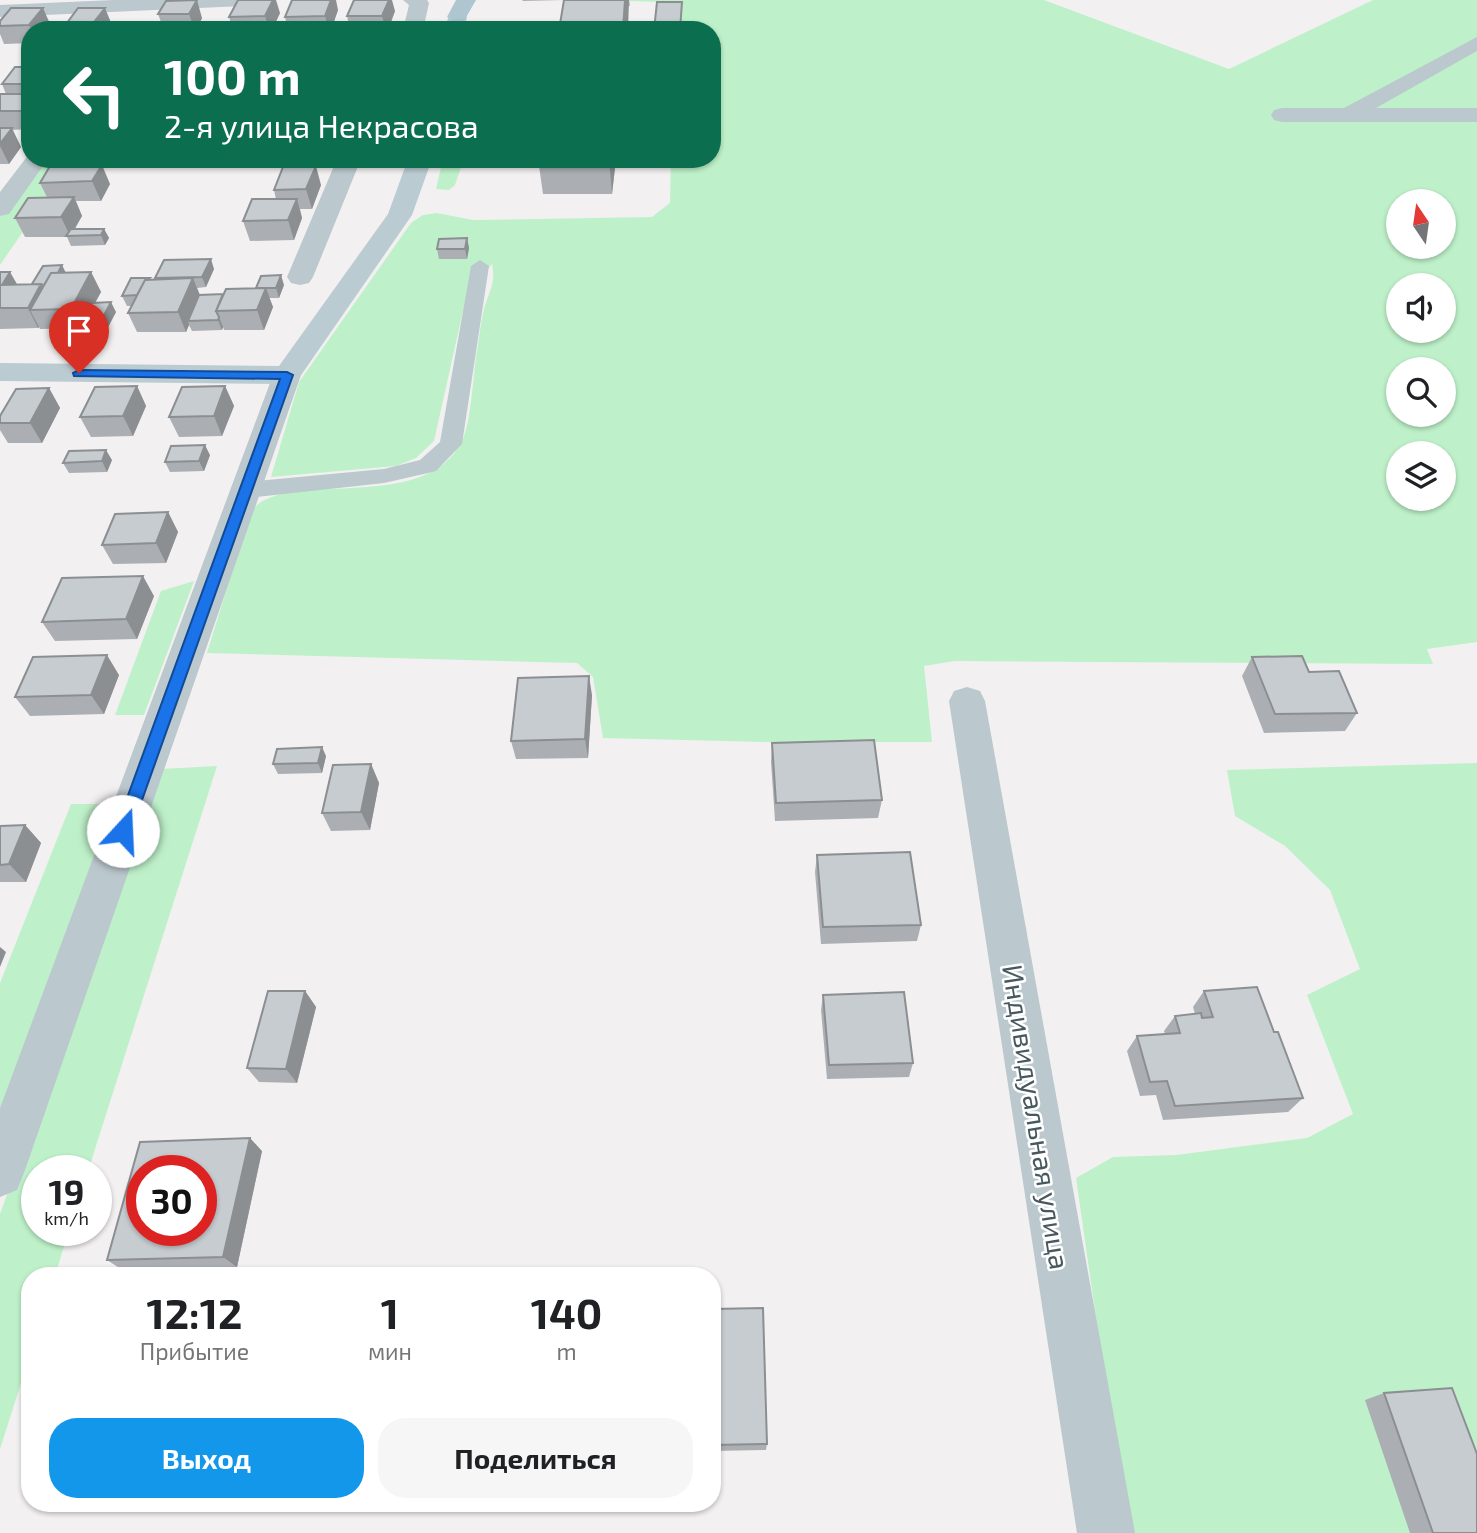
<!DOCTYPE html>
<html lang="ru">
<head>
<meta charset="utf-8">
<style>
	body { margin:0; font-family:"Exo 2",sans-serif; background:#f6f6f6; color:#202124; height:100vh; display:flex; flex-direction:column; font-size:26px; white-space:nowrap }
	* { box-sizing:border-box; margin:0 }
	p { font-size:23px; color:#757577 }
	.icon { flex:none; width:38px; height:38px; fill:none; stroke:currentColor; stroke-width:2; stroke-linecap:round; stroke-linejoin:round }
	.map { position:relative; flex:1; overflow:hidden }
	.drawer { position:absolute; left:21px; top:1267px; width:700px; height:245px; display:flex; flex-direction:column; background:#fff; border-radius:28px; box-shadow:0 2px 5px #0004 }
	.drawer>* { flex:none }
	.guide { position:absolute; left:21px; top:21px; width:700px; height:147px; border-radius:28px; box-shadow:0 2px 5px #0004; background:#0b6e4f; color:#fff; overflow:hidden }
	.needle { width:46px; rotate:347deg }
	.buttons { position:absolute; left:1386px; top:189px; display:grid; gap:14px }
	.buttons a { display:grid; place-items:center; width:70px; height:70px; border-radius:50%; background:#fff; box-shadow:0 2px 5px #0004; font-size:35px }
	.speed { position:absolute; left:21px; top:1155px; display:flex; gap:14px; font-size:35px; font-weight:700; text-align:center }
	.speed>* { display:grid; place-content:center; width:91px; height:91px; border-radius:50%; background:#fff; box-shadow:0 2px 5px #0004; line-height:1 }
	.speed small { font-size:18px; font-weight:400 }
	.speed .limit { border:10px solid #d22; background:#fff; color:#111 }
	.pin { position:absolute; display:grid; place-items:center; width:60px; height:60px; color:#fff; margin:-72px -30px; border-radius:50% 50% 50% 0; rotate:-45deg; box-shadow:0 0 7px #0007 }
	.pin .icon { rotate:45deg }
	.me { position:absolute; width:77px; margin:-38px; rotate:20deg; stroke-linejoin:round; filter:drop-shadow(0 0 5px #0008) }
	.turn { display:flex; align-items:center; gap:24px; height:147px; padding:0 28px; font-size:32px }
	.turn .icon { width:91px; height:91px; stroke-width:2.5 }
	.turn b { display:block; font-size:49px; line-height:60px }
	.eta { display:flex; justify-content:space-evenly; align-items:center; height:119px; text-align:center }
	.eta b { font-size:42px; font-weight:700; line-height:49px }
	.action { display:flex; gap:14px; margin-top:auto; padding:14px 28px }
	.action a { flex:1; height:80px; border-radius:28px; background:#1397ea; color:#fff; font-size:28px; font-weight:700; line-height:80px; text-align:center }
	.action a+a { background:#f6f6f6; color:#202124 }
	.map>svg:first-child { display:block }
</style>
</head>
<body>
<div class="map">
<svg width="1477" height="1533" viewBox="0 0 1477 1533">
	<rect width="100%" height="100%" fill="#f3f0f1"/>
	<!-- green -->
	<path fill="#bef1c9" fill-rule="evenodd" d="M593 0H1044L1229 69 1373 0H1477V642L1427 649 1433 664 955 661 924 666 932 742H766L603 738 593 677 577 663 207 653 250 513C281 465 424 518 462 441 471 423 473 378 476 357 479 341 480 325 484 309 489 291 496 284 492 264L467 293 434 441 416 458 396 466 271 477 299 382 411 223 423 215 437 213 473 220 652 217 670 203 671 159H712V30H680L663 2ZM1398 201H1444V247H1398ZM1398 285H1444V331H1398ZM1398 369H1444V415H1398ZM1398 453H1444V499H1398Z
		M39 159H73L0 265V212Z
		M443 159H464L455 185 449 190 436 189Z
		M194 581 144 715H115L161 591Z
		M1477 763V1533H1127L1076 1178 1113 1157 1176 1155 1307 1138 1353 1114 1307 995 1360 969 1330 890 1285 846 1235 816 1227 770Z
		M217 766 88 1171H37V1230H69L55 1276H30V1355L0 1449V1214L161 769Z
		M71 804H115L0 1115V983Z"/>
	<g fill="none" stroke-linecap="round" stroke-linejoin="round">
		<!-- service -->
		<path fill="#bbc8cd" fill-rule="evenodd" d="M480 260 489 266 462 444 436 471 428 473 384 483 246 498 238 495 235 490 238 485 246 482 384 469 420 460 440 442 471 266Z"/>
		<!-- minor -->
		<path fill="#bbc8cd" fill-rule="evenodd" d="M114 0H253L243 6 0 17V5Z
			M403 0H427L429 3 423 30H403L409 5Z
			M1477 37V51L1376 108H1477V122H1282L1274 120 1271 115 1274 110 1282 108H1344Z
			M29 154 30 159H48L9 214 0 216V192Z
			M337 159H361L313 277 309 283 300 285 291 283 287 277Z
			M287 366 297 369 301 375 24 1173 17 1190 0 1197V1108L273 375 277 369Z
			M967 687 980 691 985 701 1135 1533H1077L949 701 954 691Z"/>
		<!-- secondary -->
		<path fill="#bbcbd2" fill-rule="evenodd" d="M457 11 467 17 464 30H444L450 13Z
			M408 159H432L412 215 297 381 287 384 0 381V363L279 366 388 214Z"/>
		<!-- primary -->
		<path fill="#afc5d0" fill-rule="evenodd" d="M456 0H476L464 21 457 23 447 17Z"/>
	</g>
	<!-- wall -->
	<path fill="#abafb3" d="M522 0H629L630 6 564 0 523 1Z
		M166 1 202 18 196 30H164L158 14Z
		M78 8 112 25 109 30H70L67 23Z
		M338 10 331 30H288L285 17Z
		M395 11 388 30H350L347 16Z
		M280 13 272 30H233L229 17Z
		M0 21 51 26 47 30H30V43L4 44 0 34Z
		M30 67V129L12 130 21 147 9 164H0V94H6L2 84Z
		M70 159H127L124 164H72Z
		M269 159H329L327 164 271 165Z
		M538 159H616L612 194H543Z
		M50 166 110 184 101 201H76L82 216 75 229H104L109 238 105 245 71 246 67 237H25L15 218 47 197 40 183Z
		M321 185 312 209H300L302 218 294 240 250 241 243 221 276 199 274 190Z
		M467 238 469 248 467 259H439L437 249Z
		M214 269 206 287 197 288 200 295 223 294 256 288 284 285 279 298H269L273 307 264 330H224L223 327 222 330 192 331 189 325 186 332H137L128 313 132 306H127L122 296 150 279Z
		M0 272 17 285 32 284 66 273 91 272 101 292 95 303 116 312 106 331H87L83 324 81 328 40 329 39 327 38 328 0 329Z
		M137 386 146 406 133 436 91 437 80 417Z
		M225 386 234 406 222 436 179 437 169 417Z
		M49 388 60 408 42 443H8L0 430V416Z
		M210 455 204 471 170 472 165 462Z
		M112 460 107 472 69 473 63 463Z
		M168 512 178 532 166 563 113 564 102 545Z
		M154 596 137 639 55 641 42 622Z
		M1252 657 1309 672 1357 713 1345 731 1264 733 1242 676Z
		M119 675 104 714 30 716 15 697Z
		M592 695 588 758 516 759 511 741Z
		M772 743 882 800 878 818 775 821 771 762Z
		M326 756 322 773 278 774 273 764Z
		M371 764 379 783 370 830 331 831 322 813Z
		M25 825 41 843 26 882H0V826Z
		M817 855 921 925 917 941 821 944 815 872Z
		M305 991 316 1007 297 1083 259 1082 247 1068Z
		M1204 991 1274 1032 1303 1098 1288 1112 1163 1120 1156 1095 1140 1096 1127 1051 1137 1036 1165 1034 1164 1031 1175 1016 1195 1014 1193 1007Z
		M823 995 913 1063 909 1077 827 1079 821 1010Z
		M262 1151 237 1267 124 1271 107 1260Z
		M712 1309 767 1444 766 1450 712 1451Z
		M1384 1393 1477 1533H1410L1365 1400Z"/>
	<!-- shaded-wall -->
	<path fill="#8b8f92" d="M197 0 202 18 196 30H195L189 14Z
		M273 0H276L280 13 272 30H269L265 16Z
		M331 0H336L338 10 331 30H329L325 16Z
		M389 0H392L395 11 388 30H386L382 16Z
		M625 0H629L628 30H623Z
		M43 8 51 26 47 30H31L29 25Z
		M105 8 112 25 109 30H97L94 22Z
		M12 128 21 147 9 164 0 146V144Z
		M609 159H616L612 194Z
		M102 165 110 184 101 201 92 181Z
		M316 166 321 185 312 209 306 189Z
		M74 197 82 216 70 236 61 217Z
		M297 199 302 218 294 240 288 220Z
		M104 229 109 238 105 245 101 235Z
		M467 238 469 248 467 259 465 249Z
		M211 259 214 269 206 287 202 277Z
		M62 265 67 275 51 284Z
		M10 272 21 291 2 285Z
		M91 272 101 292 85 321H82L83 324 81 328 71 309Z
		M281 275 284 285 279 298 276 288Z
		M193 278 201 298 188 321 189 325 186 332 178 312Z
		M41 284 51 304 30 310 39 327 38 328 28 308Z
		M266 288 273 307 264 330 257 310Z
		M111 302 116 312 106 331 101 321Z
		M219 317 223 327 222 330 218 320Z
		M137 386 146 406 133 436 123 416Z
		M225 386 234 406 222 436 214 416Z
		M49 388 60 408 42 443 30 423Z
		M205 445 210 455 204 471 199 461Z
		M106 450 112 460 107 472 102 461Z
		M168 512 178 532 166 563 156 543Z
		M143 576 154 596 137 639 126 619Z
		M107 655 119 675 104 714 91 695Z
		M589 676 592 695 588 758 585 739Z
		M322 747 326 756 322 773 318 763Z
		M371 764 379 783 370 830 361 812Z
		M25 825 41 843 26 882 9 864Z
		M0 947 6 952 0 967Z
		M305 991 316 1007 297 1083 286 1069Z
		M250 1138 262 1151 237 1267 223 1257Z"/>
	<!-- building -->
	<path fill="#c7ccd0" stroke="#8b8f92" stroke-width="2" fill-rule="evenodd" d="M197 0 189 14H158L166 1Z
		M238 0H273L265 16 229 17Z
		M292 0H331L325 16 285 17Z
		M354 0H389L382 16H347Z
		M564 0H625L623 30H559Z
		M657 2H682L680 30H654Z
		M11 8H43L29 25 0 26V21Z
		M78 8H105L94 22 67 23Z
		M15 67H30V84H2Z
		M0 94H30V111H0Z
		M0 128H12L0 144Z
		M102 165 92 181 40 183 50 166Z
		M316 166 306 189 274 190 283 167Z
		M74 197 61 217 15 218 28 198Z
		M252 199H297L288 220 243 221Z
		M71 229H104L101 235 66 236Z
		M467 238 465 249H437L439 239Z
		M211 259 202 277 155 278 164 260Z
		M62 265 58 273H51L44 285 32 284 43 266Z
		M0 272H10L2 285 41 284 28 308H0Z
		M91 272 71 309 30 310 51 273Z
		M281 275 276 288H256L261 276Z
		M131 278H150L149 279 145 280 137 295 122 296Z
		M193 278 178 312 128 313 145 280Z
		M266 288 257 310 216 311 226 289Z
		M223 294 216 311 219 317 218 320 188 321 199 295Z
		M111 302 101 321H82L92 303Z
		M137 386 123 416 80 417 95 387Z
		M225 386 214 416 169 417 182 387Z
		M49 388 30 423H0V416L16 389Z
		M205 445 199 461 165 462 171 446Z
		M106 450 102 461 63 463 69 451Z
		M168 512 156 543 102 545 115 514Z
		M143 576 126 619 42 622 62 578Z
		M107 655 91 695 15 697 33 657Z
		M1302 656 1309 672 1339 671 1357 713 1275 714 1252 657Z
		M589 676 585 739 511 741 518 678Z
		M874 740 882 800 776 803 772 743Z
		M322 747 318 763 273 764 277 749Z
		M371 764 361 812 322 813 333 765Z
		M25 825 9 864 0 865V826Z
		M910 852 921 925 823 927 817 855Z
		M1257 987 1274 1032H1278L1303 1098 1175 1106 1167 1081 1150 1082 1137 1036 1180 1033 1175 1016 1201 1013 1202 1018 1213 1017 1204 991Z
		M268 991H305L286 1069 247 1068Z
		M904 992 913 1063 829 1065 823 995Z
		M250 1138 223 1257 107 1260 140 1142ZM142 1171H201V1230H142Z
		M763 1308 767 1444 712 1445V1309Z
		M1452 1388 1477 1454V1533H1433L1384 1393Z"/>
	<!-- route -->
	<path fill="#1a73e8" stroke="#114b97" stroke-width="2" d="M79 370 287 372 293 375 131 831 129 836H117L115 831 280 379 74 376 73 373Z"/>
	<g text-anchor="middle" stroke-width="5" stroke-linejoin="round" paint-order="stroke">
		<!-- near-street labels -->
		<g font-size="28" fill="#47585f" stroke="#fff">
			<text transform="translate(1036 1117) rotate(81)" y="10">Индивидуальная улица</text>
		</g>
	</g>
</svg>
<div class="buttons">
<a><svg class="needle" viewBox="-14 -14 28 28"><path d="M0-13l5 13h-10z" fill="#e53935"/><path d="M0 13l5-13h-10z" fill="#757577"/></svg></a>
<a><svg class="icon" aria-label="sound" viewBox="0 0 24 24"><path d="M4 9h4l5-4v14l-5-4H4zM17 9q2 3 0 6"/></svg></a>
<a><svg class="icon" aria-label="search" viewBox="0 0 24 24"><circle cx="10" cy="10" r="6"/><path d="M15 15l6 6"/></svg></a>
<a><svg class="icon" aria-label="layers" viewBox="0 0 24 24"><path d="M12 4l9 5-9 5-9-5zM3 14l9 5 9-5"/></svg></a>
</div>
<div class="speed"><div>19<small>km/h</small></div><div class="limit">30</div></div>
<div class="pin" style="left:79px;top:373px;background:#d93025"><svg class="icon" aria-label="arrive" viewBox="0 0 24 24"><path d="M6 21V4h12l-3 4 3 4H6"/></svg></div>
<svg class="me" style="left:123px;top:831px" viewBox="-20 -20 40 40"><circle r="19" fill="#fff"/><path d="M0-13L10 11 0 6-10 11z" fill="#1a73e8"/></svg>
<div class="guide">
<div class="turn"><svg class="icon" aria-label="left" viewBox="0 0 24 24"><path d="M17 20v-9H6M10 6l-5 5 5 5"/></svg><div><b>100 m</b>2-я улица Некрасова</div></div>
</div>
<section class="drawer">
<div class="eta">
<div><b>12:12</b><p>Прибытие</p></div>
<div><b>1</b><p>мин</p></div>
<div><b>140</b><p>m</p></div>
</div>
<div class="action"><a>Выход</a><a>Поделиться</a></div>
</section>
</div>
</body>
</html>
